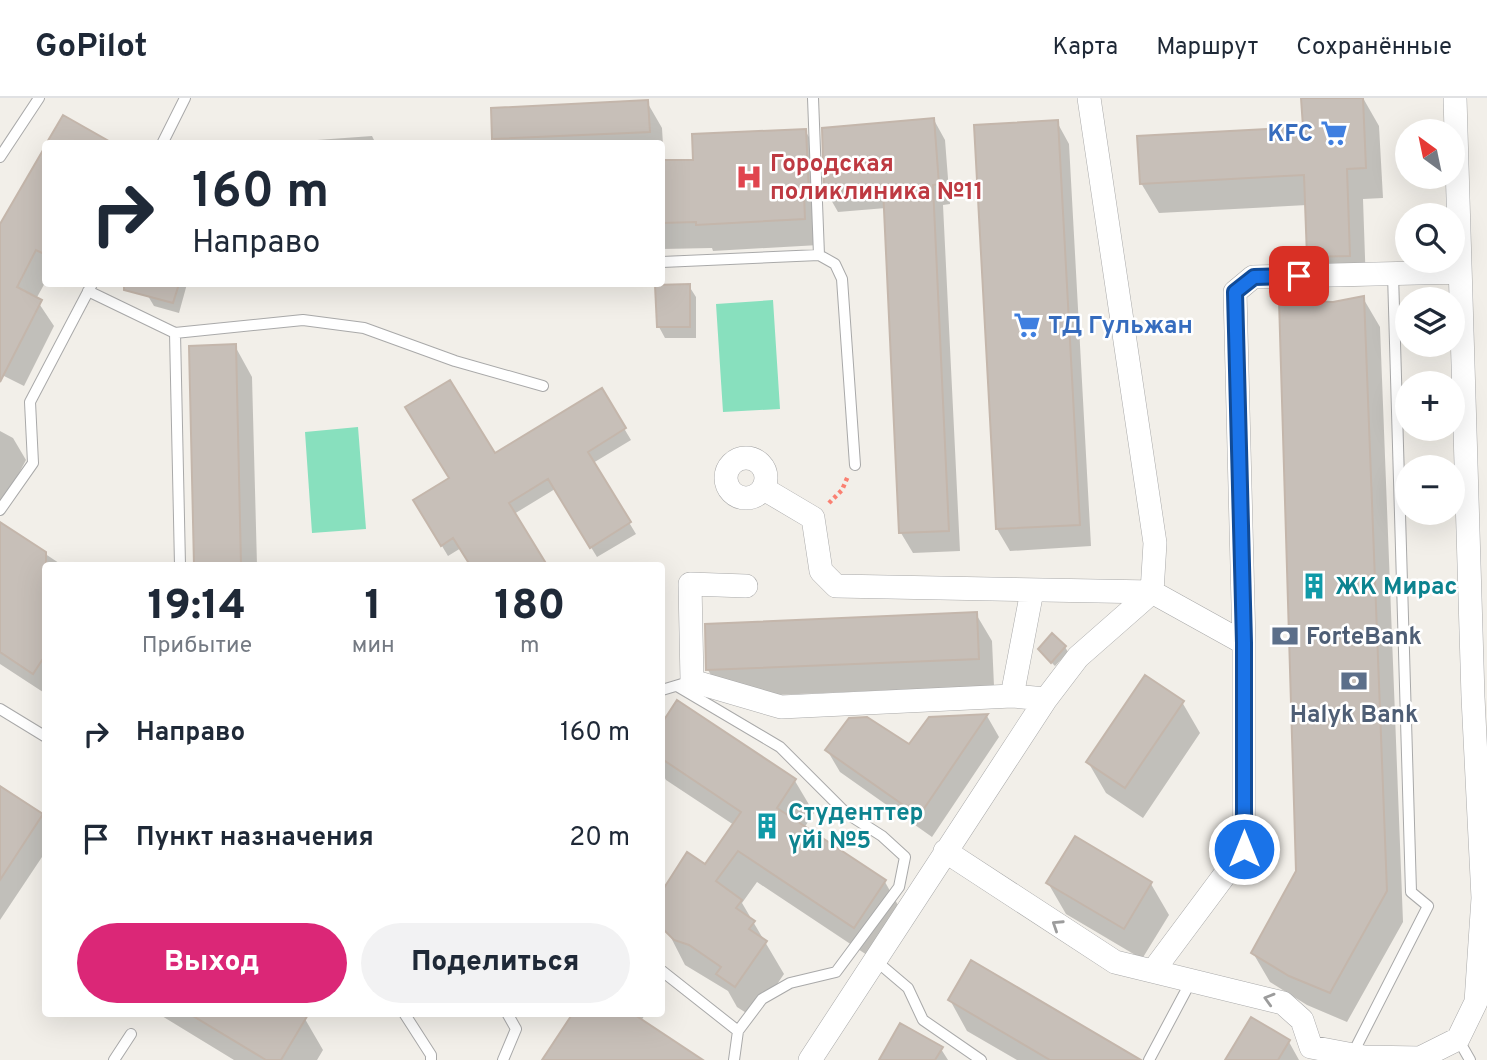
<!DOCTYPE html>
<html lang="ru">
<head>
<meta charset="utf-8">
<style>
	body { margin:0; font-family:Overpass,sans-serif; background:#f2f2f3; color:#1f2937; height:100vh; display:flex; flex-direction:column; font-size:26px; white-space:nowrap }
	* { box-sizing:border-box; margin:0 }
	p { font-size:23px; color:#747a83 }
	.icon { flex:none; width:38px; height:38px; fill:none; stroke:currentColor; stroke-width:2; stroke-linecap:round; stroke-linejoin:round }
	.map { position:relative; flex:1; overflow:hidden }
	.panel { position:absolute; left:42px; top:464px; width:623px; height:455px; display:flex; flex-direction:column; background:#fff; border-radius:7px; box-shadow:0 7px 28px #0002 }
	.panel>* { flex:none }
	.banner { position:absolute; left:42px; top:42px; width:623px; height:147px; border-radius:7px; box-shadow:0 7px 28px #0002; background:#fff; color:#1f2937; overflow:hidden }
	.needle { width:46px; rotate:327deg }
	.controls { position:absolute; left:1395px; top:21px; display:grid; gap:14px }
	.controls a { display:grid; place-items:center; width:70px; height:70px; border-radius:50%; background:#fff; box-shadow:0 7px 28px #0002; font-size:35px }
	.pin { position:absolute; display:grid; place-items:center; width:60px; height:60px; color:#fff; margin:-30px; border-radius:14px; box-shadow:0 4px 10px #0006 }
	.me { position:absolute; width:77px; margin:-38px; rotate:0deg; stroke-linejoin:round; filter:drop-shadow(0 0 5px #0008) }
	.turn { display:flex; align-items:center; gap:24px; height:147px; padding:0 35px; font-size:32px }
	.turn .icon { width:91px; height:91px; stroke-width:2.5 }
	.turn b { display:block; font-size:49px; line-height:60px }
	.eta { display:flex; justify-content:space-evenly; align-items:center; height:119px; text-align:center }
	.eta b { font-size:42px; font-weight:800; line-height:49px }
	.action { display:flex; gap:14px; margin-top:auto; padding:14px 35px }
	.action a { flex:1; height:80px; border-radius:42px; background:#db2777; color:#fff; font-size:28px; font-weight:800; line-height:80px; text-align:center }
	.action a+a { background:#f2f2f3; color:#1f2937 }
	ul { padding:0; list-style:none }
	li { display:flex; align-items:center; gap:21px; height:105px; padding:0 35px }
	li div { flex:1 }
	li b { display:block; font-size:26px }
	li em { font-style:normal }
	header { display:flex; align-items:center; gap:42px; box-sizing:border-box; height:98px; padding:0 35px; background:#fff; border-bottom:2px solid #e0e1e3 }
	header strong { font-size:33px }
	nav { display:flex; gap:38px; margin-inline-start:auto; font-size:24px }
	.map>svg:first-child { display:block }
</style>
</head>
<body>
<header>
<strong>GoPilot</strong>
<nav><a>Карта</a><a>Маршрут</a><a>Сохранённые</a></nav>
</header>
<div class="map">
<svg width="1487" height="962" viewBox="0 0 1487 962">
	<rect width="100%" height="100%" fill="#f2efe9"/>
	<!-- pitch -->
	<path fill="#88e0be" d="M773 202 780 311 723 314 716 206Z
		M358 329 366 431 312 435 305 334Z"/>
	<!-- shadow -->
	<path fill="#0003" d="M1318 0H1363L1379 28 1383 100 1363 101 1366 188 1326 189 1309 159 1307 107 1159 115 1141 85 1305 30Z
		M647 4 662 30 664 64H695L805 32 820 59 819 147 713 153 712 150 662 151V46H494L492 11Z
		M934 22 945 42 950 106 943 107 960 453 913 455 901 435 886 110 838 114 826 93Z
		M1057 24 1069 46 1091 448 1010 453 997 431Z
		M372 38 376 46H262Z
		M46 50V183L36 201 54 228 24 288 0 276V129Z
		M152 186H187L179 215 154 208 148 198Z
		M689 188 696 199V240H665L659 229Z
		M1363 200 1380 229 1403 824 1347 924 1307 907 1270 884 1253 855 1297 773 1333 205Z
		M235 248 252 279 257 467H196L190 249Z
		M601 292 631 342 593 365 636 436 597 459 555 391 514 416 545 467H471L461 450 448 458 415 403Z
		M0 333 13 340 26 362 0 411Z
		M6 430 62 467H46V596L0 566V440Z
		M976 516 992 543 994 588 724 599 708 572Z
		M1065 549 1068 554 1055 568 1043 556Z
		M1182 604 1200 635 1143 720 1106 695 1088 664Z
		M677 605 795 683 814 715 804 730 885 784 903 816 873 861 757 784 742 805 784 876 754 920 737 909 728 893 685 867 662 822V796L688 757 706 769 734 727 666 682 662 675V628Z
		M987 618 999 639 932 739 840 674 827 652 909 648Z
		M0 695 42 717 46 724V753L0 822Z
		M1048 785 1151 786 1169 817 1142 861 1066 816Z
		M950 902 1136 962H1017L967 933Z
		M157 915H295L305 921 323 952 317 962H234Z
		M563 915H646L641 923 700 962H544L571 920Z
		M1289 944 1299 962H1227Z
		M941 951 948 962H881Z"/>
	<!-- building -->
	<path fill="#c7bfb8" stroke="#c4b6ab" stroke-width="2" d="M1301 0H1363L1366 70 1347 71 1350 158 1307 159 1304 77 1140 86 1137 38 1303 29Z
		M648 2 650 34 492 41 491 10Z
		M63 17 114 46H46Z
		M934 20 939 86 933 87 949 433 899 435 883 90 824 94 822 30Z
		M1058 22 1080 427 996 431 974 27Z
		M806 31 809 95H804L805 121 696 127V124L662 125V62H693L692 36Z
		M46 47V157L36 152 17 189 42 202 0 284V126Z
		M124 186H179L173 205 124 192Z
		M690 186V229H657L655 187Z
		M1364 198 1387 793 1330 895 1289 878 1251 855 1296 773 1279 202 1333 204Z
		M236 246 241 467H194L189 248Z
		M450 282 495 355 602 290 626 330 588 354 631 424 590 450 548 381 509 405 547 467H470L453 440 441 448 413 402 449 380 405 309Z
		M0 424 46 454V556L33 576 0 554Z
		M977 514 979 561 706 572 705 526Z
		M1052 535 1066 548 1051 565 1038 551Z
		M1145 577 1184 603 1125 690 1086 664Z
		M677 602 796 681 777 710 886 782 854 830 738 753 716 783 742 802 736 810 755 823 749 831 767 843 735 889 716 876 721 869 689 847 674 842 662 830V793L687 754 705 766 741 714 662 661V625Z
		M988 616 919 718 825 652 849 620 867 619 909 646 929 619Z
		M0 688 43 716 0 782Z
		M1075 738 1152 784 1124 831 1046 785Z
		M971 862 1141 962H1050L948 902Z
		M188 915H309L281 962H266Z
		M573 915H632L703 962H542Z
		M1251 919 1290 942 1278 962H1225Z
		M900 925 943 949 935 962H879Z"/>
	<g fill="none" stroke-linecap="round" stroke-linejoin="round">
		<!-- service casing -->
		<g stroke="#a9a9a9" stroke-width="12">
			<path id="service" d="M162 46 185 0
				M0 59 39 0
				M819 157 835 166 842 181 855 367
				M662 164 819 157 813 0
				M88 193 175 235 180 467
				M175 235 303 222 364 230 455 263 543 288
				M0 412 33 365 30 304 92 186
				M677 588 780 649 846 715 882 738 905 759 899 789 836 874 790 885 762 901 738 933
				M662 592 682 586
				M0 611 46 639
				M875 862 908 890 923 922 981 962
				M662 873 738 933 734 962
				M404 915 431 957V962
				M1458 941 1470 962
				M1352 957 1428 808 1411 794 1393 176
				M114 962 131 936
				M503 962 516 931 507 915
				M1149 962 1190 885"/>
		</g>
		<!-- minor casing -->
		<g stroke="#a9a9a9" stroke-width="24">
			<path id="minor" d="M726 380a20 20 0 1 1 40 0a20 20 0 1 1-40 0Z
				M764 391 813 420 821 473 836 488 1152 494 1244 545
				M746 488 690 486 692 583 781 609 1012 598 1046 601
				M1012 598 1032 493
				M945 753 1115 864 1283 905 1302 922 1311 949 1364 959 1420 960 1458 941 1476 904 1483 800 1473 599 1455 0
				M1153 873 1244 751V545L1235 194 1253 179 1460 174
				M810 962 1046 601 1078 559 1152 494 1155 445 1089 0"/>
		</g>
		<!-- path -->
		<path stroke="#fa8072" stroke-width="4.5" stroke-dasharray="3.5 3.5" stroke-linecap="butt" d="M829 405 842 392 848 378"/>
		<!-- service -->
		<use href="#service" stroke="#fff" stroke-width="10"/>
		<!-- minor -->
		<use href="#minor" stroke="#fff" stroke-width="23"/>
	</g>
	<!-- one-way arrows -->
	<defs><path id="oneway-chevron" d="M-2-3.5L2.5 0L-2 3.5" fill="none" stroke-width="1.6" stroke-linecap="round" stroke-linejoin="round" transform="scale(1.75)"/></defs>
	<g stroke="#9c9c9c">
		<use href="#oneway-chevron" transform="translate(1057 827) rotate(-147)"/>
		<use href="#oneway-chevron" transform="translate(1269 901) rotate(-164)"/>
	</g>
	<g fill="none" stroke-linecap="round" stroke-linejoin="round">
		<!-- route casing -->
		<g stroke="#114b97" stroke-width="18">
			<path id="route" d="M1244 751V545L1235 194 1254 179 1299 178"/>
		</g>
		<!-- route -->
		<use href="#route" stroke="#1a73e8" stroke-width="12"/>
	</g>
	<!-- icons -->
	<defs>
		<g id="supermarket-bare" transform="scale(2.1)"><path d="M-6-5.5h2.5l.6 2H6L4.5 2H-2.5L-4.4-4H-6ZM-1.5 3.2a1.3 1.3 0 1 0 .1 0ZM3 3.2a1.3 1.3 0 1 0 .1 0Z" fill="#3f7fe0" stroke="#fff" stroke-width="2.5" paint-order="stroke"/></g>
		<g id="hospital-bare" transform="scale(2.1)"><path d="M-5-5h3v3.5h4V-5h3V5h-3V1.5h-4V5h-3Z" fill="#e0444e" stroke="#fff" stroke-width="2.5" paint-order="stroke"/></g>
		<g id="building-bare" transform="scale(2.1)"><path d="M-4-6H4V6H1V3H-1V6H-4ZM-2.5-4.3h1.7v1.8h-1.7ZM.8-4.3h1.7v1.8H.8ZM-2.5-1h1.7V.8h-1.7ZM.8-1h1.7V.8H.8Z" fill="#0f9aa8" stroke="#fff" stroke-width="2.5" paint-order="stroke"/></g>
		<g id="bank-bare" transform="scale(2.1)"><path d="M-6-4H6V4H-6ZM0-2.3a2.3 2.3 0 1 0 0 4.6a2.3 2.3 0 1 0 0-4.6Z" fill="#5c6f8a" stroke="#fff" stroke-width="2.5" paint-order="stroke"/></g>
	</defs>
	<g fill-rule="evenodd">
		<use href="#supermarket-bare" x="1334" y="35"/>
		<use href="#hospital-bare" x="749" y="79"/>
		<use href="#supermarket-bare" x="1027" y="227"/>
		<use href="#building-bare" x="1314" y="488"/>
		<use href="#bank-bare" x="1285" y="538"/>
		<use href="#bank-bare" x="1354" y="583"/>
		<use href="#building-bare" x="767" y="728"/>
	</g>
	<g text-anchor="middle" stroke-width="5" stroke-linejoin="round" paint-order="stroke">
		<!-- shop labels -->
		<g font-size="24" font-weight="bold" fill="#366cbe" stroke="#fff" text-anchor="end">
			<text x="1313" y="43">KFC</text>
			<text x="1048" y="235" text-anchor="start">ТД Гульжан</text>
		</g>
		<!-- health labels -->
		<g font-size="24" font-weight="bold" fill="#be3a42" stroke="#fff" text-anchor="start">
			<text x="770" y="73">Городская<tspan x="770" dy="28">поликлиника №11</tspan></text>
		</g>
		<!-- culture labels -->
		<g font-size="24" font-weight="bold" fill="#0d838f" stroke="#fff" text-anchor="start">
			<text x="1335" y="496">ЖК Мирас</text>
			<text x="788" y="722">Студенттер<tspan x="788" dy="28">үйі №5</tspan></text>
		</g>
		<!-- service labels -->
		<g font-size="24" font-weight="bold" fill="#4e5e75" stroke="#fff" text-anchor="start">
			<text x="1306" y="546">ForteBank</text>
			<text x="1354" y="624" text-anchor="middle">Halyk Bank</text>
		</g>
	</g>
</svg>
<div class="controls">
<a><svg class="needle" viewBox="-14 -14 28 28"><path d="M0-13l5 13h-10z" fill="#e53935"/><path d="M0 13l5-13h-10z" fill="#747a83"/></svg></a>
<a><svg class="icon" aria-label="search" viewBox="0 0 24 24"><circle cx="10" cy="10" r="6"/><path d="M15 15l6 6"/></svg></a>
<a><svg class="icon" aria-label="layers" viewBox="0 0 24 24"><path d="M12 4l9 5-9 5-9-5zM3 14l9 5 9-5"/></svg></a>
<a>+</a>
<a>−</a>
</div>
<div class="pin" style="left:1299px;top:178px;background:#d93025"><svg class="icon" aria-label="arrive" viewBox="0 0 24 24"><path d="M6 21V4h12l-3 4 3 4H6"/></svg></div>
<svg class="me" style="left:1244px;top:751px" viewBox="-20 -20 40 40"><circle r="17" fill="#1a73e8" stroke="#fff" stroke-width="3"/><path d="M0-11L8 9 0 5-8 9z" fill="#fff"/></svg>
<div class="banner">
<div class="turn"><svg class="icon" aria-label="right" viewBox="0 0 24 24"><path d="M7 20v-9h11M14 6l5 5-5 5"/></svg><div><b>160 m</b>Направо</div></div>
</div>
<section class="panel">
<div class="eta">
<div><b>19:14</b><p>Прибытие</p></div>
<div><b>1</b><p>мин</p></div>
<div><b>180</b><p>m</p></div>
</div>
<ul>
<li><svg class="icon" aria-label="right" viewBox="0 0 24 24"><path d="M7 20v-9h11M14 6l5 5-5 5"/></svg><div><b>Направо</b></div><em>160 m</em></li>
<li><svg class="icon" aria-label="arrive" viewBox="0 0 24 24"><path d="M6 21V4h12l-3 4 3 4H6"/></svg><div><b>Пункт назначения</b></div><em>20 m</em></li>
</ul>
<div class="action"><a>Выход</a><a>Поделиться</a></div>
</section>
</div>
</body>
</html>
